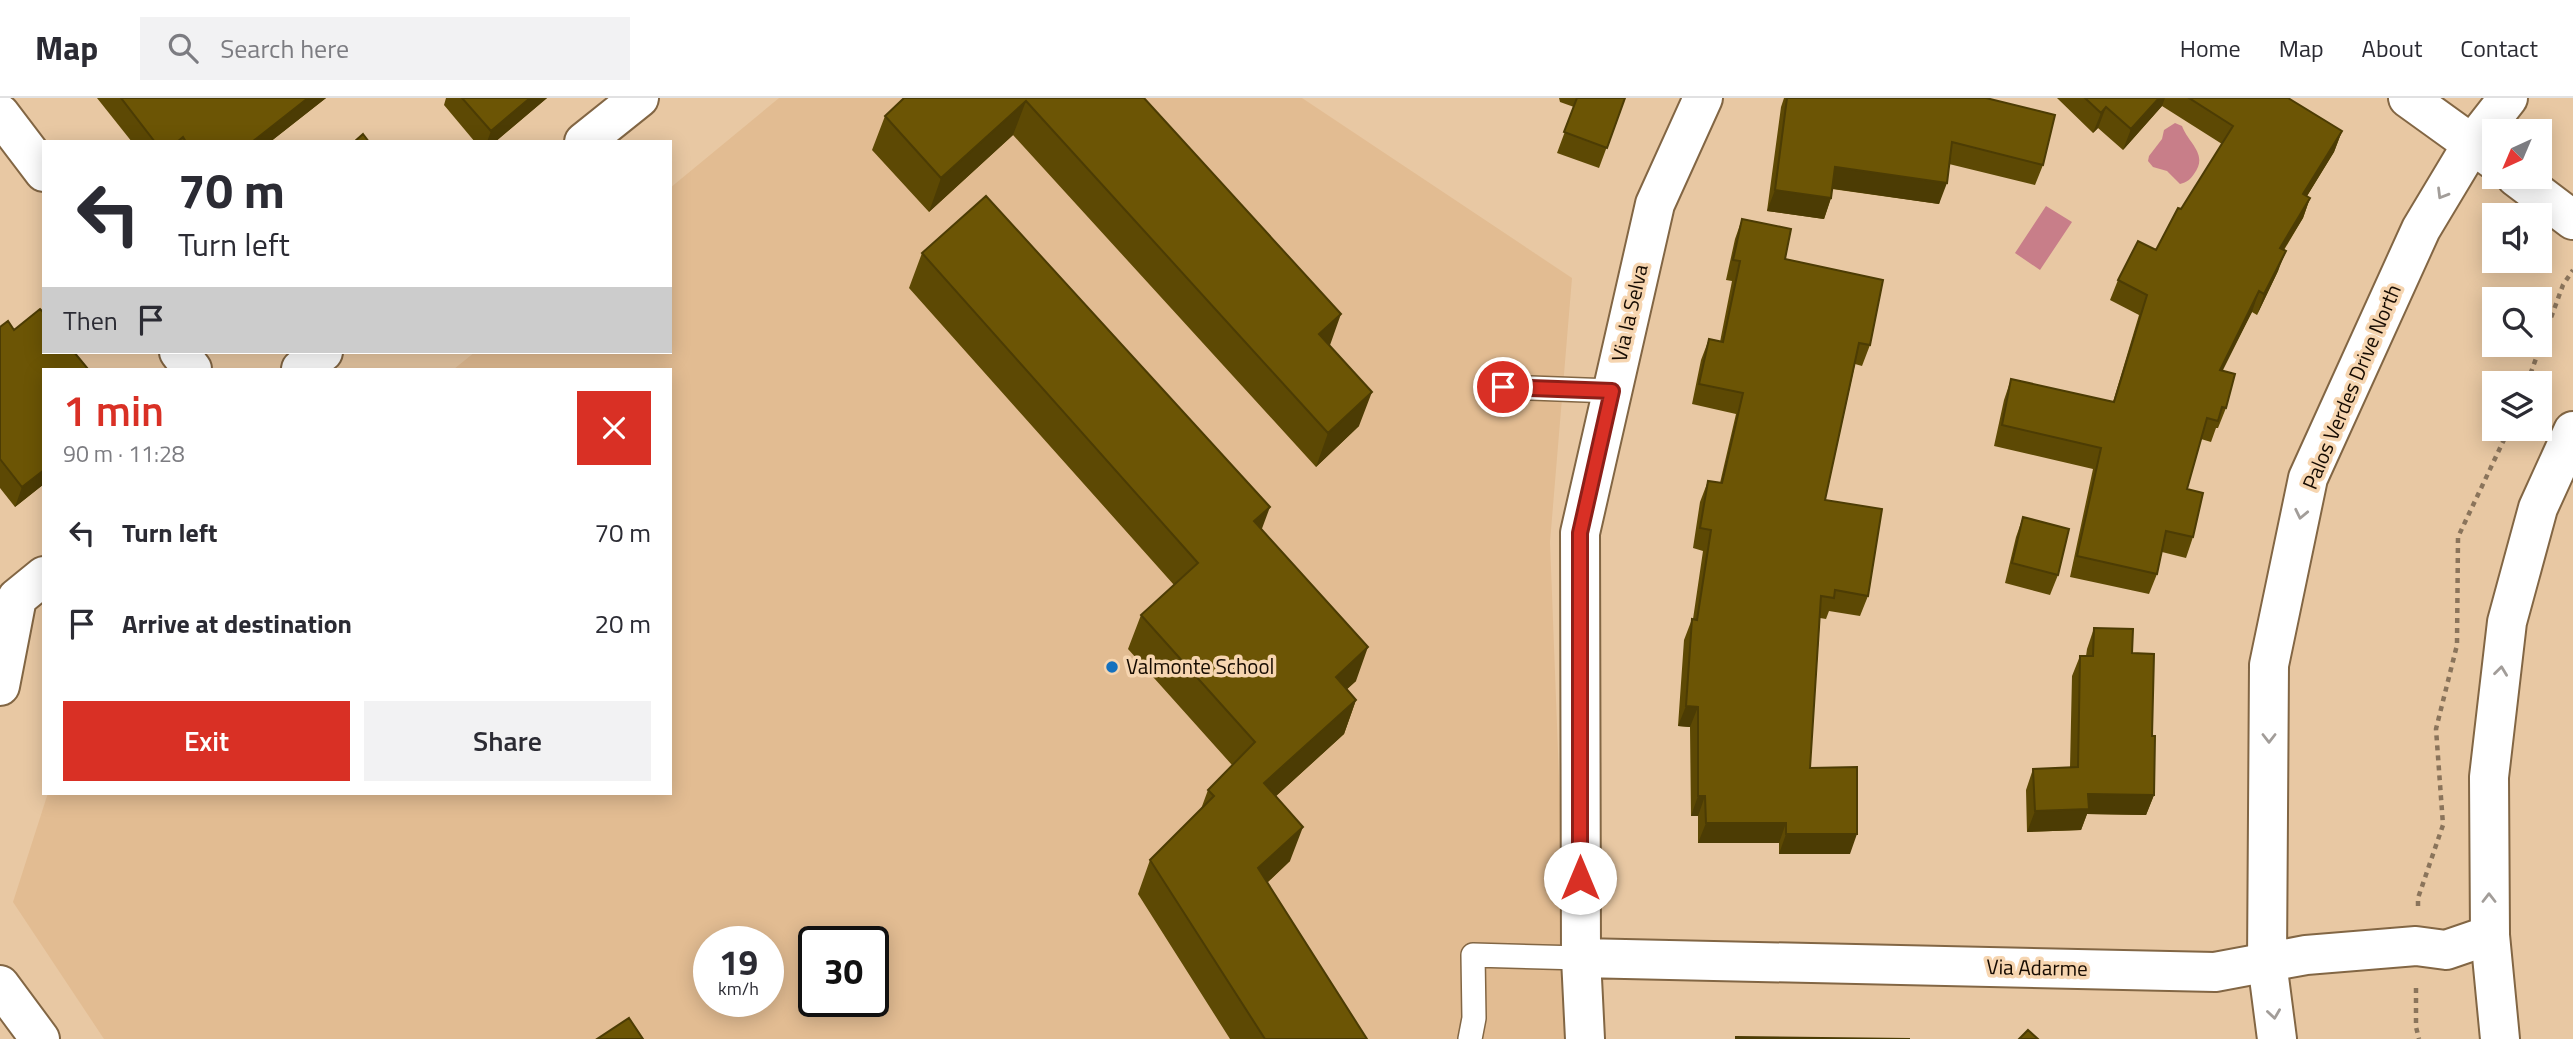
<!DOCTYPE html>
<html lang="en">
<head>
<meta charset="utf-8">
<style>
	body { margin:0; font-family:"Titillium Web",sans-serif; background:#f2f2f3; color:#2b2b33; height:100vh; display:flex; flex-direction:column; font-size:26px; white-space:nowrap }
	* { box-sizing:border-box; margin:0 }
	p { font-size:23px; color:#7c7c81 }
	.icon { flex:none; width:38px; height:38px; fill:none; stroke:currentColor; stroke-width:2; stroke-linecap:round; stroke-linejoin:round }
	.map { position:relative; flex:1; overflow:hidden }
	.panel { position:absolute; left:42px; top:270px; width:630px; height:427px; display:flex; flex-direction:column; background:#fff; border-radius:0px; box-shadow:0 4px 18px #0003 }
	.panel>* { flex:none }
	.guide { position:absolute; left:42px; top:42px; width:630px; height:214px; border-radius:0px; box-shadow:0 4px 18px #0003; background:#fff; color:#2b2b33; overflow:hidden }
	.needle { width:46px; rotate:224deg }
	.fabs { position:absolute; left:2482px; top:21px; display:grid; gap:14px }
	.fabs a { display:grid; place-items:center; width:70px; height:70px; border-radius:0px; background:#fff; box-shadow:0 4px 18px #0003; font-size:35px }
	.speed { position:absolute; left:693px; top:828px; display:flex; gap:14px; font-size:35px; font-weight:700; text-align:center }
	.speed>* { display:grid; place-content:center; width:91px; height:91px; border-radius:50%; background:#fff; box-shadow:0 4px 18px #0003; line-height:1 }
	.speed small { font-size:18px; font-weight:400 }
	.speed .limit { border:4px solid #111; border-radius:10px; background:#fff; color:#111 }
	.pin { position:absolute; display:grid; place-items:center; width:60px; height:60px; color:#fff; margin:-30px; border:4px solid #fff; border-radius:50%; box-shadow:0 2px 7px #0007 }
	.me { position:absolute; width:77px; margin:-38px; rotate:0deg; stroke-linejoin:round; filter:drop-shadow(0 0 5px #0008) }
	.turn { display:flex; align-items:center; gap:24px; height:147px; padding:0 21px; font-size:32px }
	.turn .icon { width:91px; height:91px; stroke-width:2.5 }
	.turn b { display:block; font-size:49px; line-height:60px }
	.then { display:flex; align-items:center; height:66px; padding:0 21px; background:#0003; gap:14px; font-size:26px }
	.round { display:grid; place-items:center; flex:none; width:74px; height:74px; border-radius:0px; background:#f2f2f3 }
	.headline { display:flex; align-items:center; justify-content:space-between; height:119px; padding:0 21px }
	h1 { font-size:42px; font-weight:600; line-height:52px; color:#d93025 }
	.cta { display:flex; gap:14px; margin-top:auto; padding:14px 21px }
	.cta a { flex:1; height:80px; border-radius:0px; background:#d93025; color:#fff; font-size:28px; font-weight:600; line-height:80px; text-align:center }
	.cta a+a { background:#f2f2f3; color:#2b2b33 }
	ul { padding:0; list-style:none }
	li { display:flex; align-items:center; gap:21px; height:91px; padding:0 21px }
	li div { flex:1 }
	li b { display:block; font-size:26px }
	li em { font-style:normal }
	header { display:flex; align-items:center; gap:42px; box-sizing:border-box; height:98px; padding:0 35px; background:#fff; border-bottom:2px solid #e1e1e2 }
	header strong { font-size:33px }
	nav { display:flex; gap:38px; margin-inline-start:auto; font-size:24px }
	.search { width:490px; height:63px; background:#f2f2f3; display:flex; align-items:center; gap:18px; box-sizing:border-box; padding:0 24px; border-radius:0px; color:#7c7c81; font-size:26px }
	.map>svg:first-child { display:block }
</style>
</head>
<body>
<header>
<strong>Map</strong>
<div class="search"><svg class="icon" aria-label="search" viewBox="0 0 24 24"><circle cx="10" cy="10" r="6"/><path d="M15 15l6 6"/></svg>Search here</div>
<nav><a>Home</a><a>Map</a><a>About</a><a>Contact</a></nav>
</header>
<div class="map">
<svg width="2573" height="941" viewBox="0 0 2573 941">
	<rect width="100%" height="100%" fill="#e8c8a3"/>
	<!-- built -->
	<path fill="#e2bc92" fill-rule="evenodd" d="M779 0H1302L1572 180 1550 444 1569 941H104L13 804 48 695H670V271H454L475 254H670V90ZM709 844H768V903H709ZM814 844H873V903H814Z"/>
	<!-- water -->
	<path fill="#c87e89" d="M2175 25 2182 28C2188 45 2209 56 2194 76 2190 82 2187 84 2180 86L2167 73 2153 69 2148 63 2149 58 2162 41 2164 32Z
		M2046 108 2072 124 2040 172 2015 155Z"/>
	<g fill="none" stroke-linecap="round" stroke-linejoin="round">
		<!-- service casing -->
		<g stroke="#826644" stroke-width="26">
			<path id="service" d="M1502 289 1612 293
				M1470 941 1474 920 1473 857 1581 860"/>
		</g>
		<!-- minor casing -->
		<g stroke="#826644" stroke-width="42">
			<path id="minor" d="M2408 0 2494 62
				M0 16 44 74
				M584 44 639 0
				M2516 79 2573 122
				M179 254 192 271
				M301 271 323 254
				M0 588 17 500 44 478
				M1581 860 2215 874 2306 857 2416 848 2446 852 2490 837
				M0 887 40 941
				M1585 941 1581 860 1580 435 1655 106 1703 0"/>
		</g>
		<!-- primary casing -->
		<g stroke="#826644" stroke-width="42">
			<path id="primary" d="M2277 941 2267 864 2269 567 2308 380 2421 131 2472 46 2508 0
				M2500 941 2490 837 2489 679 2507 524 2538 410 2573 333"/>
		</g>
		<!-- path -->
		<path stroke="#8a745b" stroke-width="4.5" stroke-dasharray="5 5" stroke-linecap="butt" d="M2527 285 2563 187 2573 172
			M2418 808V800L2443 727 2436 631 2457 547 2458 439 2509 331
			M2416 890V929L2419 941"/>
		<!-- service -->
		<use href="#service" stroke="#fff" stroke-width="23"/>
		<!-- minor -->
		<use href="#minor" stroke="#fff" stroke-width="38"/>
		<!-- primary -->
		<use href="#primary" stroke="#fff" stroke-width="38"/>
	</g>
	<!-- wall -->
	<path fill="#5d4904" d="M97 0H326L270 44H132Z
		M446 0H547L495 44H475L444 7Z
		M904 0H1144L1330 248 1359 328 1316 369 1013 37 929 114 872 52 885 18Z
		M1559 0H1625L1599 70 1557 55 1574 9 1560 4Z
		M1784 0H1986L2043 67 2035 87 1949 66 1939 106 1832 91 1831 100 1824 121 1767 113 1781 9Z
		M2057 0H2288L2342 33 2334 54 2307 98 2310 100 2303 120 2284 152 2278 173 2257 217 2252 214 2222 272 2226 310 2218 330H2216L2211 344 2201 341 2187 391 2193 439 2186 460 2162 454 2157 476 2149 496 2070 479 2093 371 1994 348 2004 302 2011 281 2113 304 2139 217 2110 202 2118 182 2156 152 2222 46 2162 8 2123 52 2098 30 2093 35Z
		M1742 121 1785 161 1870 247 1862 268 1855 266 1825 402 1868 498 1860 518 1829 513 1826 521 1820 520 1810 670 1850 756H1779V745H1698V718H1691L1690 629 1678 628 1684 542 1692 521H1693L1703 453 1693 450 1700 404 1708 383 1720 385 1736 316 1692 306 1701 262 1709 241 1720 244 1732 183 1726 182 1735 141Z
		M922 155 1261 431 1356 583 1347 591 1356 602 1344 636 1276 698 1290 763 1267 785 1367 941H1230L1138 796 1150 762 1201 711 1208 692 1232 667 1128 551 1141 517 1174 487 909 190Z
		M0 229 44 386 15 409 0 390Z
		M2023 419 2058 477 2050 497 2005 485 2016 439Z
		M2094 530 2132 555 2152 638 2154 697 2146 717 2087 716 2081 732 2027 734 2026 692 2033 671 2070 670 2072 578 2080 558H2086L2087 551Z"/>
	<!-- shaded-wall -->
	<path fill="#4c3c04" d="M308 0H326L270 44H252Z
		M530 0H547L495 44H487L491 33Z
		M2159 0H2165L2162 8 2123 52 2131 31Z
		M1026 3 1013 37 929 114 941 80Z
		M2106 9 2098 30 2093 35 2101 15Z
		M2342 33 2334 54 2296 116 2303 96Z
		M1835 69 1947 85 1939 106 1828 90Z
		M1775 92 1831 100 1824 121 1767 113Z
		M2310 100 2303 120 2272 170 2280 150Z
		M2286 153 2278 173 2257 217 2264 196Z
		M2259 193 2252 214 2213 292 2220 272Z
		M1341 216 1329 250 1319 236Z
		M1372 294 1359 328 1316 369 1328 335Z
		M44 372V386L15 409 22 389Z
		M1270 409 1257 444 1254 423Z
		M1368 549 1356 583 1323 613 1336 579Z
		M1356 602 1344 636 1252 720 1264 685Z
		M1686 608 1698 609 1690 629 1678 628Z
		M2088 696 2154 697 2146 717 2087 716 2081 732 2027 734 2035 713Z
		M1698 698H1705L1698 718H1691Z
		M1706 725H1786L1779 745H1698Z
		M1303 729 1290 763 1245 805 1258 770Z
		M1786 736H1857L1850 756H1779Z"/>
	<!-- building -->
	<path fill="#6c5505" stroke="#4c3c04" stroke-width="2" d="M121 0H308L252 44H186L183 39 177 44H155Z
		M462 0H530L491 33Z
		M904 0H1144L1341 216 1319 236 1372 294 1328 335 1026 3 941 80 885 18Z
		M1577 0H1625L1607 50 1564 34Z
		M1787 0H1986L2055 17 2043 67 1952 44 1947 85 1835 69 1831 100 1775 92Z
		M2085 0H2159L2131 31 2106 9 2101 15Z
		M2189 0H2288L2342 33 2303 96 2310 100 2280 150 2286 153 2264 196 2259 193 2220 272 2235 276 2226 310 2222 309 2218 323 2207 320 2187 391 2203 395 2193 439 2166 433 2157 476 2077 458 2101 350 2002 327 2011 281 2114 304 2147 197 2118 182 2138 143 2156 152 2178 110 2181 111 2233 28Z
		M363 36 369 44H354Z
		M986 98 1270 409 1254 423 1368 549 1336 579 1356 602 1264 685 1303 729 1258 770 1367 941H1265L1150 762 1214 698 1208 692 1255 644 1141 517 1198 465 922 155Z
		M1742 121 1791 131 1785 161 1883 182 1870 247 1859 245 1825 402 1882 411 1868 498 1835 492 1834 500 1821 498 1810 670 1857 669V736H1786V725H1706L1705 698H1698V609L1686 608 1692 521 1697 522 1711 432 1700 430 1708 383 1722 385 1743 295 1699 286 1709 241 1723 244 1740 163 1733 162Z
		M40 211 44 215V254H74L88 271H44V372L22 389 0 361V229L8 223 14 232Z
		M2023 419 2069 431 2058 477 2012 465Z
		M2094 530 2133 531 2132 555 2154 556 2152 638H2155L2154 697 2088 696 2089 711 2035 713 2033 671 2078 669 2080 558H2093Z
		M629 920 643 941H597Z
		M2028 932 2038 941H2019Z
		M1736 939 1910 941H1736Z"/>
	<!-- one-way arrows -->
	<defs><path id="oneway-chevron" d="M-2-3.5L2.5 0L-2 3.5" fill="none" stroke-width="1.6" stroke-linecap="round" stroke-linejoin="round" transform="scale(1.75)"/></defs>
	<g stroke="#a29d99">
		<use href="#oneway-chevron" transform="translate(2442 96) rotate(121)"/>
		<use href="#oneway-chevron" transform="translate(2301 416) rotate(102)"/>
		<use href="#oneway-chevron" transform="translate(2501 573) rotate(-83)"/>
		<use href="#oneway-chevron" transform="translate(2269 640) rotate(90)"/>
		<use href="#oneway-chevron" transform="translate(2489 800) rotate(-90)"/>
		<use href="#oneway-chevron" transform="translate(2274 916) rotate(82)"/>
	</g>
	<g fill="none" stroke-linecap="round" stroke-linejoin="round">
		<!-- route casing -->
		<g stroke="#8d1f18" stroke-width="18">
			<path id="route" d="M1503 289 1612 293 1580 435V780"/>
		</g>
		<!-- route -->
		<use href="#route" stroke="#d93025" stroke-width="12"/>
	</g>
	<!-- markers -->
	<circle fill="#1571be" stroke="#f6d5b0" stroke-width="2.5" cx="1112" cy="569" r="7"/>
	<g text-anchor="middle" stroke-width="7" stroke-linejoin="round" paint-order="stroke">
		<!-- street labels -->
		<g font-size="21" fill="#160b01" stroke="#f6d5b0">
			<text transform="translate(1630 215) rotate(-77)" y="7">Via la Selva</text>
			<text transform="translate(2352 289) rotate(-67)" y="7">Palos Verdes Drive North</text>
			<text transform="translate(2037 870) rotate(1)" y="7">Via Adarme</text>
		</g>
		<!-- poi labels -->
		<g font-size="21" fill="#160b01" stroke="#f6d5b0" text-anchor="start">
			<text x="1126" y="576">Valmonte School</text>
		</g>
	</g>
</svg>
<div class="fabs">
<a><svg class="needle" viewBox="-14 -14 28 28"><path d="M0-13l5 13h-10z" fill="#e53935"/><path d="M0 13l5-13h-10z" fill="#7c7c81"/></svg></a>
<a><svg class="icon" aria-label="sound" viewBox="0 0 24 24"><path d="M4 9h4l5-4v14l-5-4H4zM17 9q2 3 0 6"/></svg></a>
<a><svg class="icon" aria-label="search" viewBox="0 0 24 24"><circle cx="10" cy="10" r="6"/><path d="M15 15l6 6"/></svg></a>
<a><svg class="icon" aria-label="layers" viewBox="0 0 24 24"><path d="M12 4l9 5-9 5-9-5zM3 14l9 5 9-5"/></svg></a>
</div>
<div class="speed"><div>19<small>km/h</small></div><div class="limit">30</div></div>
<div class="pin" style="left:1503px;top:289px;background:#d93025"><svg class="icon" aria-label="arrive" viewBox="0 0 24 24"><path d="M6 21V4h12l-3 4 3 4H6"/></svg></div>
<svg class="me" style="left:1580px;top:780px" viewBox="-20 -20 40 40"><circle r="19" fill="#fff"/><path d="M0-13L10 11 0 6-10 11z" fill="#d93025"/></svg>
<div class="guide">
<div class="turn"><svg class="icon" aria-label="left" viewBox="0 0 24 24"><path d="M17 20v-9H6M10 6l-5 5 5 5"/></svg><div><b>70 m</b>Turn left</div></div>
<div class="then">Then<svg class="icon" aria-label="arrive" viewBox="0 0 24 24"><path d="M6 21V4h12l-3 4 3 4H6"/></svg></div>
</div>
<section class="panel">
<div class="headline"><div><h1>1 min</h1><p>90 m · 11:28</p></div><a class="round" style="background:#d93025;color:#fff"><svg class="icon" aria-label="close" viewBox="0 0 24 24"><path d="M6 6l12 12M18 6L6 18"/></svg></a></div>
<ul>
<li><svg class="icon" aria-label="left" viewBox="0 0 24 24"><path d="M17 20v-9H6M10 6l-5 5 5 5"/></svg><div><b>Turn left</b></div><em>70 m</em></li>
<li><svg class="icon" aria-label="arrive" viewBox="0 0 24 24"><path d="M6 21V4h12l-3 4 3 4H6"/></svg><div><b>Arrive at destination</b></div><em>20 m</em></li>
</ul>
<div class="cta"><a>Exit</a><a>Share</a></div>
</section>
</div>
</body>
</html>
